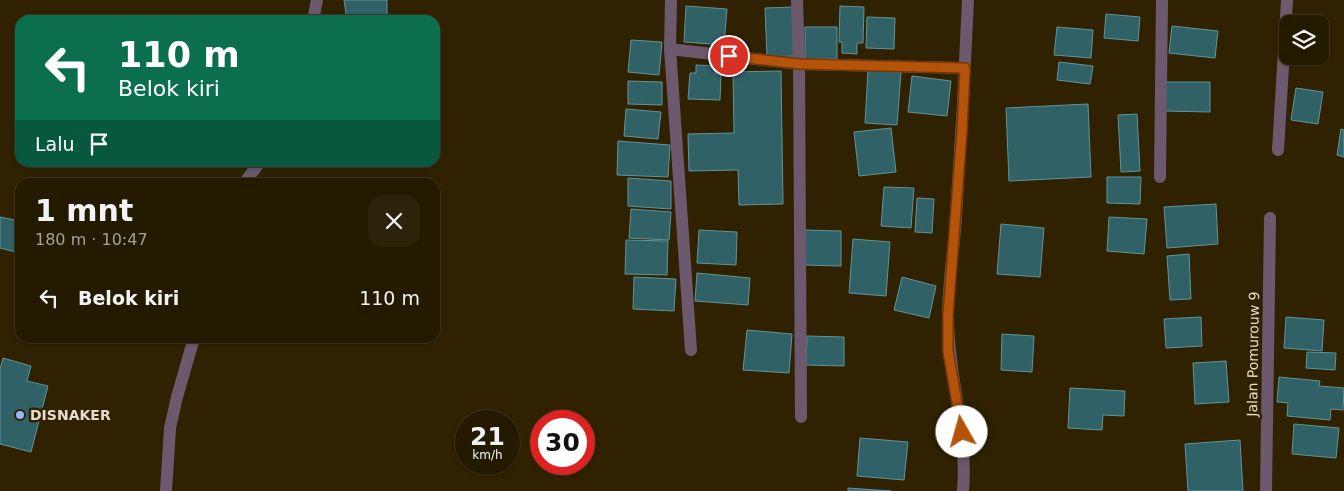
<!DOCTYPE html>
<html lang="id">
<head>
<meta charset="utf-8">
<style>
	body { margin:0; font-family:"DejaVu Sans",sans-serif; background:#2c230a; color:#f1f3f6; height:100vh; display:flex; flex-direction:column; font-size:19px; white-space:nowrap }
	* { box-sizing:border-box; margin:0 }
	p { font-size:16px; color:#a3a199 }
	.icon { flex:none; width:28px; height:28px; fill:none; stroke:currentColor; stroke-width:2; stroke-linecap:round; stroke-linejoin:round }
	.map { position:relative; flex:1; overflow:hidden }
	.panel { position:absolute; left:15px; top:178px; width:425px; height:165px; display:flex; flex-direction:column; background:#241a00; border-radius:15px; box-shadow:0 1px 4px #0004,0 0 0 1px #413822 }
	.panel>* { flex:none }
	.guide { position:absolute; left:15px; top:15px; width:425px; height:152px; border-radius:15px; box-shadow:0 1px 4px #0004,0 0 0 1px #413822; background:#0b6e4f; color:#fff; overflow:hidden }
	.fabs { position:absolute; left:1279px; top:15px; display:grid; gap:10px }
	.fabs a { display:grid; place-items:center; width:50px; height:50px; border-radius:10px; background:#241a00; box-shadow:0 1px 4px #0004,0 0 0 1px #413822; font-size:25px }
	.speed { position:absolute; left:455px; top:410px; display:flex; gap:10px; font-size:25px; font-weight:700; text-align:center }
	.speed>* { display:grid; place-content:center; width:65px; height:65px; border-radius:50%; background:#241a00; box-shadow:0 1px 4px #0004,0 0 0 1px #413822; line-height:1 }
	.speed small { font-size:12px; font-weight:400 }
	.speed .limit { border:8px solid #d22; background:#fff; color:#111 }
	.pin { position:absolute; display:grid; place-items:center; width:42px; height:42px; color:#fff; margin:-21px; border:2px solid #fff; border-radius:50%; box-shadow:0 1px 5px #0007 }
	.me { position:absolute; width:55px; margin:-28px; rotate:353deg; stroke-linejoin:round; filter:drop-shadow(0 0 4px #0008) }
	.turn { display:flex; align-items:center; gap:18px; height:105px; padding:0 20px; font-size:22px }
	.turn .icon { width:65px; height:65px; stroke-width:2.5 }
	.turn b { display:block; font-size:35px; line-height:42px }
	.then { display:flex; align-items:center; height:48px; padding:0 20px; background:#0003; gap:10px; font-size:19px }
	.round { display:grid; place-items:center; flex:none; width:52px; height:52px; border-radius:15px; background:#2c230a }
	.headline { display:flex; align-items:center; justify-content:space-between; height:85px; padding:0 20px }
	h1 { font-size:30px; font-weight:800; line-height:38px }
	ul { padding:0; list-style:none }
	li { display:flex; align-items:center; gap:15px; height:70px; padding:0 20px }
	li div { flex:1 }
	li b { display:block; font-size:19px }
	li em { font-style:normal }
	.map>svg:first-child { display:block }
</style>
</head>
<body>
<div class="map">
<svg width="1344" height="491" viewBox="0 0 1344 491">
	<rect width="100%" height="100%" fill="#302200"/>
	<!-- building -->
	<path fill="#306166" stroke="#629499" d="M344 0H387V19L347 20Z
		M686 6 727 9 724 45 684 42Z
		M840 6 864 7 863 43H857V54L842 53V42H839Z
		M793 7 795 56 767 57 765 8Z
		M1106 14 1140 17 1138 41 1104 38Z
		M867 17 895 18 894 49 866 48Z
		M1172 26 1218 31 1215 58 1169 53Z
		M805 27H837V59H805Z
		M1057 27 1093 30 1091 58 1054 55Z
		M631 40 662 42 659 75 628 72Z
		M1059 62 1093 66 1090 84 1057 80Z
		M696 65 715 66V74H721L720 100 688 99 690 73H696Z
		M868 70 901 72 897 125 865 123Z
		M781 71 783 204 739 205 738 170 689 171 688 134 734 133 733 72Z
		M912 76 951 81 947 116 908 112Z
		M628 81 662 82V105L628 104Z
		M1164 82H1210V112L1163 111Z
		M1296 88 1323 92 1318 124 1291 120Z
		M1088 104 1091 177 1009 181 1006 108Z
		M626 109 661 112 658 139 624 136Z
		M1137 114 1140 171 1121 172 1118 115Z
		M891 128 896 172 859 176 854 132Z
		M1341 129 1344 130V157L1337 155Z
		M618 141 670 145 668 177 617 175Z
		M1107 177H1141L1140 204 1107 203Z
		M628 178 671 181V209L628 206Z
		M884 187 914 188 911 228 881 226Z
		M917 198 934 199 932 233 915 232Z
		M1216 204 1218 244 1167 248 1164 207Z
		M631 209 671 212 669 240 629 238Z
		M0 217 20 221V253L0 248Z
		M1109 217 1147 219 1144 254 1107 251Z
		M1001 224 1044 228 1040 277 997 274Z
		M699 230 737 232 736 265 697 263Z
		M804 230 841 231V266L803 265Z
		M853 239 890 242 886 296 849 293Z
		M626 240 668 241 667 275 625 274Z
		M1189 254 1191 299 1170 300 1167 256Z
		M697 273 750 278 748 305 695 301Z
		M634 277 676 279 674 311 633 309Z
		M902 277 936 286 929 318 894 310Z
		M1201 317 1202 346 1166 348 1164 319Z
		M1286 317 1324 320 1322 351 1284 348Z
		M747 330 792 334 789 373 743 370Z
		M1002 334 1034 336 1032 372 1001 370Z
		M807 336 844 337V366L806 365Z
		M1307 352 1336 353 1335 370 1306 368Z
		M3 358 31 366 27 381 48 386 31 452 0 444V369Z
		M1226 361 1229 402 1195 404 1193 363Z
		M1279 377 1320 381 1319 386 1344 388 1343 410 1331 409 1330 420 1287 416 1288 403 1277 402Z
		M1070 388 1125 391 1124 416 1103 415 1102 430 1068 428Z
		M1294 424 1339 428 1336 458 1292 454Z
		M860 438 908 442 904 480 857 476Z
		M1240 440 1243 491H1188L1185 444Z
		M848 488 891 491H848Z"/>
	<g fill="none" stroke-linecap="round" stroke-linejoin="round">
		<!-- street -->
		<path stroke="#6c596d" stroke-width="12" d="M671 0 670 49 691 350
			M797 0 799 64 801 417
			M313 20 317 0
			M670 49 799 64 965 68
			M1278 150 1287 0
			M1160 177 1162 0
			M245 182 260 162
			M166 491 170 428 177 397 194 338
			M963 491C968 432 948 376 948 318 948 284 954 249 956 216 961 144 965 72 968 0
			M1266 491 1270 218"/>
	</g>
	<g fill="none" stroke-linecap="round" stroke-linejoin="round">
		<!-- route casing -->
		<g stroke="#753606" stroke-width="12">
			<path id="route" d="M729 56 800 64 965 68 962 130 948 315V351L962 432"/>
		</g>
		<!-- route -->
		<use href="#route" stroke="#b45309" stroke-width="9"/>
	</g>
	<!-- markers -->
	<circle fill="#95b6fd" stroke="#302200" stroke-width="2" cx="20" cy="415" r="5"/>
	<g text-anchor="middle" stroke-width="5" stroke-linejoin="round" paint-order="stroke">
		<!-- street labels -->
		<g font-size="14" fill="#e6ddca" stroke="#302200">
			<text transform="translate(1253 354) rotate(-89)" y="5">Jalan Pomurouw 9</text>
		</g>
		<!-- poi labels -->
		<g font-size="14" font-weight="bold" fill="#e6ddca" stroke="#302200" text-anchor="start">
			<text x="30" y="420">DISNAKER</text>
		</g>
	</g>
</svg>
<div class="fabs">
<a><svg class="icon" aria-label="layers" viewBox="0 0 24 24"><path d="M12 4l9 5-9 5-9-5zM3 14l9 5 9-5"/></svg></a>
</div>
<div class="speed"><div>21<small>km/h</small></div><div class="limit">30</div></div>
<div class="pin" style="left:729px;top:56px;background:#d93025"><svg class="icon" aria-label="arrive" viewBox="0 0 24 24"><path d="M6 21V4h12l-3 4 3 4H6"/></svg></div>
<svg class="me" style="left:962px;top:432px" viewBox="-20 -20 40 40"><circle r="19" fill="#fff"/><path d="M0-13L10 11 0 6-10 11z" fill="#b45309"/></svg>
<div class="guide">
<div class="turn"><svg class="icon" aria-label="left" viewBox="0 0 24 24"><path d="M17 20v-9H6M10 6l-5 5 5 5"/></svg><div><b>110 m</b>Belok kiri</div></div>
<div class="then">Lalu<svg class="icon" aria-label="arrive" viewBox="0 0 24 24"><path d="M6 21V4h12l-3 4 3 4H6"/></svg></div>
</div>
<section class="panel">
<div class="headline"><div><h1>1 mnt</h1><p>180 m · 10:47</p></div><a class="round"><svg class="icon" aria-label="close" viewBox="0 0 24 24"><path d="M6 6l12 12M18 6L6 18"/></svg></a></div>
<ul>
<li><svg class="icon" aria-label="left" viewBox="0 0 24 24"><path d="M17 20v-9H6M10 6l-5 5 5 5"/></svg><div><b>Belok kiri</b></div><em>110 m</em></li>
</ul>
</section>
</div>
</body>
</html>
